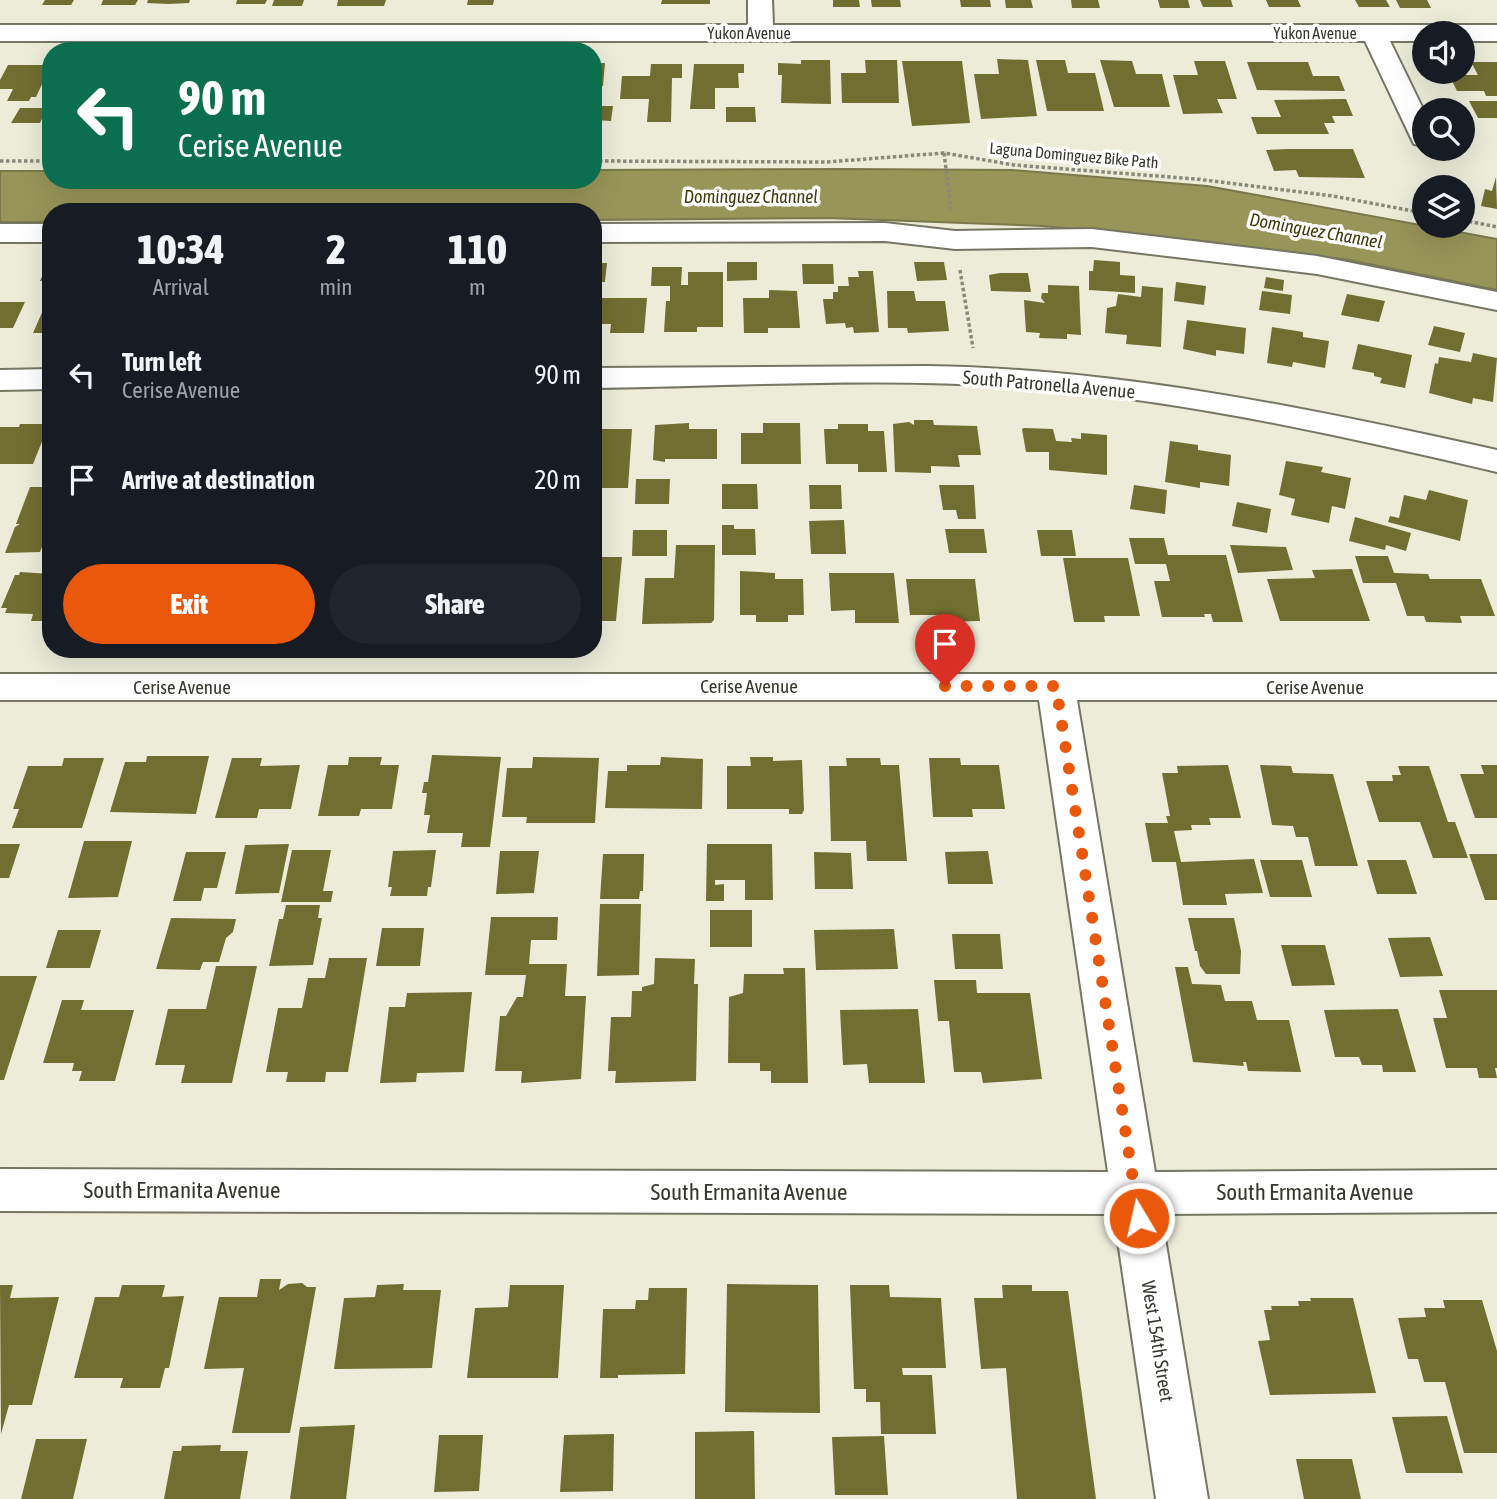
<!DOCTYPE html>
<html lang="en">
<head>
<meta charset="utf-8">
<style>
	body { margin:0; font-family:"Asap Condensed",sans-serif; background:#20242c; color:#f1f3f6; height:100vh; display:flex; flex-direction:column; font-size:26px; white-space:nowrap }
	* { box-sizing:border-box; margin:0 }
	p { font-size:23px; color:#9ea1a6 }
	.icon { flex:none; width:38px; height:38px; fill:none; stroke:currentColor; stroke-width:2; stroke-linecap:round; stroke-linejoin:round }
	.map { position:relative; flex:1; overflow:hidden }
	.sheet { position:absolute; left:42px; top:203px; width:560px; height:455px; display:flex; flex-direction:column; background:#171b24; border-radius:28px; box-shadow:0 7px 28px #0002 }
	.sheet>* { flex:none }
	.banner { position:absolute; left:42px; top:42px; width:560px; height:147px; border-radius:28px; box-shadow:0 7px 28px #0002; background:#0b6e4f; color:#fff; overflow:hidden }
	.fabs { position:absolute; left:1412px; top:21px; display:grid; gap:14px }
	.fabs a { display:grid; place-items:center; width:63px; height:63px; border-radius:50%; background:#171b24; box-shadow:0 7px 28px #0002; font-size:35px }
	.pin { position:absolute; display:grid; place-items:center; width:60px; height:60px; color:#fff; margin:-72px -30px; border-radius:50% 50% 50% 0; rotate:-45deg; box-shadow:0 0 7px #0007 }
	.pin .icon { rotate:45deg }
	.me { position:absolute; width:77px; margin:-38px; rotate:351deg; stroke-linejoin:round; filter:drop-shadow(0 0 5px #0008) }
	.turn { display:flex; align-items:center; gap:24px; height:147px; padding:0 21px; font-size:32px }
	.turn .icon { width:91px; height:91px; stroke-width:2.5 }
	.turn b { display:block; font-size:49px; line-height:60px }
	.eta { display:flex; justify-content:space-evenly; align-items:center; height:119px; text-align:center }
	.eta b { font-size:42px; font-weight:800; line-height:49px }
	.cta { display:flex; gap:14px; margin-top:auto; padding:14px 21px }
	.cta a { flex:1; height:80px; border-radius:42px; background:#ea580c; color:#fff; font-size:28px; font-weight:800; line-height:80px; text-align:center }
	.cta a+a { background:#20242c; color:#f1f3f6 }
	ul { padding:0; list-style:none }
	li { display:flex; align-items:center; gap:21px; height:105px; padding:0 21px }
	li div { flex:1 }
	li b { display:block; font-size:26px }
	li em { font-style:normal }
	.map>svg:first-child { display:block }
</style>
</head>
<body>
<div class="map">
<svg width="1497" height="1499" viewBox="0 0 1497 1499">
	<rect width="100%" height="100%" fill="#ececd9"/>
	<!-- water -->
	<path fill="#989558" stroke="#7b794c" stroke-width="2" d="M848 169 1013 170 1207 186 1497 239V290L1349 260 1203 241 1042 226 827 218 593 220V212H51V222H0V171H51V180H593V170Z"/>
	<!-- building -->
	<path fill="#716e31" d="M45 0H74L71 5H42Z
		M103 0H138L135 5H101Z
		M148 0H190L189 3 169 4 147 3Z
		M237 0H267L265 4H236Z
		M274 0H304L302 6H272Z
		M338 0H386L384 6H337Z
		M468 0H494L493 5H467Z
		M662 0H710V4H661Z
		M833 0H859L860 7H833Z
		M871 0H900L901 7H872Z
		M960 0H990L991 7H961Z
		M1005 0H1031L1033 8H1006Z
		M1071 0H1098L1100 8H1072Z
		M1158 0H1188L1190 8H1160Z
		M1200 0H1231L1233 7H1203Z
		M1266 0H1298L1301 7H1269Z
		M1355 0H1386L1390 7H1359Z
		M1396 0H1427L1431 8H1400Z
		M997 59 1028 60 1037 116 981 119 974 74H999Z
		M801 60H830L831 104 781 103 782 75H778V63L801 64Z
		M865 60H897L899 103H842L841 73H866Z
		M1036 60H1065L1068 73H1095L1104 111H1047Z
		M1100 60 1132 61 1136 74H1162L1170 107H1114Z
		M902 61H962L970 123 912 126Z
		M1194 61H1225L1237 99H1217L1223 113 1183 114 1173 75H1198Z
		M1247 62H1308L1313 76H1339L1345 91 1257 90Z
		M1471 62H1497V96H1486L1484 91H1457L1449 75H1478Z
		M593 63H605L603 86 593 87Z
		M651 64H682V78H672L671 122H647L649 99H620L622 76H650Z
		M694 64H744V73H738L739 88H715V109H690Z
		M8 65H51L36 97H31L29 101H7L13 89H0V80Z
		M1346 99 1353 116H1332L1335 123H1324L1329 134H1257L1251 117H1281L1274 100Z
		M1469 101H1497V118H1478Z
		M593 106H613L611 121 593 120Z
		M726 107H755L756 122H726Z
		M20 108H47L40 123H11Z
		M1289 149H1353L1365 178 1299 177 1296 170 1274 171 1266 150Z
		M1496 177 1497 209 1481 206 1485 189 1492 191Z
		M51 255V281H40Z
		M1094 260 1120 262V275L1135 276V293L1089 290V271H1093Z
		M727 262H757V280L727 281Z
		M914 262H944L947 280 917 281Z
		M593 263H607L605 282H593Z
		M802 264H833L834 284H803Z
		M652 267H682L681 285H688V272H723V327H697V332H664L666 301H670V286H651Z
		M858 271H873L879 332 854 333 853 327 846 328 845 323 826 324 823 299H833V292H838V286H849L848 277H859Z
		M1000 273H1028L1031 292 991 291 989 275Z
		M1266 277 1284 280 1283 291 1264 288Z
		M1176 282 1206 286 1204 305 1174 301Z
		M1048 285 1079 286 1081 335 1067 334V339L1039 338 1040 333 1026 332 1024 300 1045 303 1041 298 1042 293H1048Z
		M1142 286 1163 288 1161 347 1126 344 1127 335 1105 333 1107 308 1116 306 1118 294 1141 297Z
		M769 290 797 291 800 328H768V333H744L743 298H769Z
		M887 291H914L916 301H945L949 331 908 333 907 328H888Z
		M1262 291 1292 295 1290 314 1259 310Z
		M51 292V333H33Z
		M1347 294 1385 301 1379 322 1341 315Z
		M593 298H647L644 333H610L611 324H593Z
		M0 302H25L13 328H0Z
		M1187 320 1246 328 1244 354 1216 350V356L1183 349Z
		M1434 326 1465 333 1460 352 1428 345Z
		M1272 327 1303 332V337L1329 341 1325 368 1293 362 1292 367 1267 363Z
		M1358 344 1412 355 1405 388 1380 383 1382 378 1374 376V373L1352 369Z
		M1473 353 1497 358 1493 402 1473 398 1472 404 1429 393 1435 363 1438 364 1439 357 1471 362Z
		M914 420H933L934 425 977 426 981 455H958L960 467 931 466V473L895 472 893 424 909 422 914 425Z
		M593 423H599V429H632L628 488H597L599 465H593Z
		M689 423V429H717V459H665V462L653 460 655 425Z
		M763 423H800L801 464H741V433H763Z
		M20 424H49L33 464H0V427H19Z
		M838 424H868V431H884L887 472H858V464H826L824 429H838Z
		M1024 428 1053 429 1056 441 1072 442 1071 438 1081 439V433L1107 435V475L1049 470V452H1026L1022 429Z
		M1170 441 1198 445V450L1231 455 1229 486 1200 482V488L1165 482Z
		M1286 461 1323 467 1321 472 1351 478 1345 509 1332 506 1329 523 1291 515 1295 499 1279 495Z
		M636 479H670L669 504H635Z
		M722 484H757L758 509H722Z
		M809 485H841L842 509H810Z
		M939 485H974L976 519H958L956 510H943Z
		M1134 485 1167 490 1165 514 1130 509Z
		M30 487H51V515L48 524H51L40 552 5 553 15 527 20 524H16Z
		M1429 490 1468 500 1460 541 1388 522 1390 516 1399 518 1404 495 1426 500Z
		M1237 502 1271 509 1267 533 1232 526Z
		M1355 517 1411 533 1406 551 1386 545 1385 550 1349 541Z
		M844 520 846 554H811L809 521Z
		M722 525H734V529H755L756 555H722Z
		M945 529H984L987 553H949Z
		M633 530H667V556H632Z
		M1037 530H1072L1076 556H1041Z
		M1129 538H1164L1168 555H1226L1243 622H1213L1211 614H1204L1205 617H1162L1154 581H1170L1166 564H1135Z
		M676 545H715L714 620 711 623 642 624 645 578H674Z
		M1230 545 1286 547 1293 570 1238 573Z
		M1355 556H1388L1394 573 1428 574 1430 579H1481L1495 616H1460L1462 623 1426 622 1424 616H1407L1396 583H1363Z
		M599 557H622L616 621H593V567Z
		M1063 558H1128L1140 616H1104L1105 622H1074Z
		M1352 569 1370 621H1280L1267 579 1315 578 1312 570Z
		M740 571 775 573V579H803L804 615H788V622H756V615H740Z
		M20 572 51 574V621H31L33 614 5 613 7 608H1L15 575H19Z
		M829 573H894L899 623H855V610L831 611Z
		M906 579H975L980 621 941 622V615H910Z
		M432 755 501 757 490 847H461L463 833H427L430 815H424L427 793H422L424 782H428Z
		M147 756H209L196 814 110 812 125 762H146Z
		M349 757H382L380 765H399L392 809H361L359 816H318L328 765H348Z
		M533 757 599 758 595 823H526L527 817H502L507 768H532Z
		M661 757 703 759 702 809 605 808 608 771H627V765H660Z
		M750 757H773V761L802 760 804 810 802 814H789V809H727V766H751Z
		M64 758H104L82 828H12L19 809H13L28 766H62Z
		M232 758H262L260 766 300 765 291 809H259L257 818H215Z
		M846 758H880L881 765H899L907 861H867L866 841H831L829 766H847Z
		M929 758H960L961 765H999L1005 809H972L973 817H933Z
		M1228 765 1241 818H1209L1211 825H1191L1192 830 1174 831 1181 862 1254 859 1263 893 1225 894 1227 905H1183L1176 862H1152L1145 823H1168L1166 816H1170L1162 773H1178L1177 766Z
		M1260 765 1291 766 1293 773 1333 774 1358 866H1315L1308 837H1296L1293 826 1272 825Z
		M1481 765H1497V818H1475L1460 774H1484Z
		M1398 766H1429L1448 822H1455L1468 858H1433L1420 822H1379L1366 781H1393L1392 775H1401Z
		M84 841H132L118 897 68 898Z
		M0 844H20L9 878H0Z
		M289 844 279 893 235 894 245 845Z
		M707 844H772L773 900H745V880H715V885L724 884V901H706Z
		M292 850H331L323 891H333L331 902H281Z
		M436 850 431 887H428L427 896H390L392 887H388L393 851Z
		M500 851H539L534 893 496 894Z
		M988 851 993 884H948L945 852Z
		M186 852H226L217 888H204L201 901H173Z
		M814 852 851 853 853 889H815Z
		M603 854H644L643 891H640L639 899H600Z
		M1469 854H1497V900H1485Z
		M1260 860H1302L1312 897H1270Z
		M1367 860H1406L1417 894H1377Z
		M600 904H641L639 975 597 976Z
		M286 905H320L318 918H322L313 965 269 966 279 919H283Z
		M710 910H752V947H710Z
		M491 917H558L557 940H531L529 964H567L565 996H586L581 1079 521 1083 522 1071H495L500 1016H506L517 997H523L526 975H485Z
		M171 918 236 919 233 932 226 938 219 962H203L200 970 156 969Z
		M1188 918H1234L1241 951 1240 974H1206L1200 966 1197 951H1195Z
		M382 928H424L420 966H376Z
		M894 929 898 969 816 970 814 930Z
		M58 930H101L90 968H46Z
		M952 934H1000L1003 969H955Z
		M1430 937 1443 976 1400 977 1388 938Z
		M1281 945H1325L1335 985 1292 986Z
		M329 958H367L348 1072H326L325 1082H286L288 1072H266L278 1008H302L308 978H325Z
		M655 958 695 959 694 984H698L696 1081 615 1083 616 1071H608L611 1017H631L632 991H642V987L654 984Z
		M216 966H257L232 1083H181L185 1065H155L168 1009H206Z
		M1175 967H1188L1192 984 1221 985 1225 1001H1252L1257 1020H1289L1301 1072 1248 1071 1246 1062H1243L1244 1066 1193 1062Z
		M783 968H805L808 1083H771V1071H760V1063H728L729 997 743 993 744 974H784Z
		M0 976H37L4 1080H0Z
		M934 980H976L977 993H1030L1042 1079 983 1083 981 1072H954L949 1021H938Z
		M1439 990H1497V1068H1495L1497 1078H1479L1477 1068H1446L1433 1018H1447Z
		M472 992 464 1072 417 1073 416 1082 380 1083 389 1007H405L407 993Z
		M62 1000H84L81 1010H134L115 1081H79L82 1071H72L74 1063H43Z
		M918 1009 925 1083H869L867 1064 843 1065 840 1010Z
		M1398 1009 1416 1072H1383L1382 1065H1362L1359 1057H1335L1324 1010Z
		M260 1279H281L279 1290 288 1284 302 1283 307 1287H316L290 1433H232L244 1368 204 1369 219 1297H257Z
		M404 1284 403 1290H441L432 1368 334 1369 344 1298 375 1297 377 1285Z
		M727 1284 818 1285 820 1413 725 1412Z
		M0 1285H13L10 1298 59 1297 32 1405H9L1 1434Z
		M122 1285H165L162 1297 184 1296 169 1368H165L160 1388H120L123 1378H74L95 1297H119Z
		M510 1285H564L558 1378H467L475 1308 508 1307Z
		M850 1285H889L890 1297 941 1298 946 1368H902L903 1375H932L936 1434H881L880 1402H866V1389H854Z
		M1002 1285H1032V1291H1068L1096 1499H1017L1006 1368 981 1369 974 1298H1003Z
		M649 1288H687L685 1374 618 1375V1378H600L603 1309H635L636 1300H648Z
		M1310 1298H1353L1376 1393 1270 1395 1258 1341 1270 1340 1264 1310H1272L1271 1306H1299L1298 1301H1311Z
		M1443 1300H1482L1497 1351V1453H1464L1445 1382H1424L1418 1359H1408L1398 1318 1426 1317 1424 1308H1445Z
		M1447 1416 1463 1473H1406L1392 1417Z
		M355 1425 346 1499H290L300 1427Z
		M754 1431 755 1499H695V1432Z
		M614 1434 613 1491 560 1492 564 1435Z
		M439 1435H483L479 1491 434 1492Z
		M884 1436 888 1495H835L832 1437Z
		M36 1439H87L73 1499H21Z
		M221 1445 220 1451H248L240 1499H164L173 1451H181L182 1446Z
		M1296 1459H1352L1361 1499H1304Z"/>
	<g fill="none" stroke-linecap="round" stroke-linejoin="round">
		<!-- minor casing -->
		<g stroke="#767665" stroke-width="4">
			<path id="minor" d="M748 0H772L773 25H1497V41H1463V33H1424V41H1390L1424 111V146L1414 144 1411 138 1365 41H0V25H748Z
				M885 223 955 231 1092 229 1317 256 1497 292V310L1317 274 1092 247 955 249 885 241 593 242V224Z
				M0 224H51V242H0Z
				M927 366C1121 369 1308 408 1497 450V472C1347 437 1197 403 1044 389 895 376 743 386 593 388V368Z
				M51 369V389L0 390V370Z
				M0 674H1497V700H1077L1155 1172 1497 1170V1212L1161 1214 1208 1499H1156L1114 1214 0 1211V1169L1108 1172 1039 700H0Z"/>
		</g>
		<!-- path -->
		<path stroke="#89897c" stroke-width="3.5" stroke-dasharray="3.5 2.5" stroke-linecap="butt" d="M944 153 951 209
			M0 161H51
			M593 161 827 162 944 153 1014 165 1196 179 1333 196 1424 213
			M1463 220 1497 227
			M960 270 973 348"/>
		<!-- minor -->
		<use href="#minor" fill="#fff" fill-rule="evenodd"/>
	</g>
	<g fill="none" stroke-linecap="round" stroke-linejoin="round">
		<!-- route -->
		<path stroke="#ea580c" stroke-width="12" stroke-dasharray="0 21.6" d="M945 686H1056L1139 1218"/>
	</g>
	<g text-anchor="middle" stroke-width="7" stroke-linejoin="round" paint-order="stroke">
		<!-- far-street labels -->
		<g font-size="16" fill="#37372f" stroke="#fff">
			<text x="749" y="39">Yukon Avenue</text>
			<text x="1315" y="39">Yukon Avenue</text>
			<text transform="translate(1074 155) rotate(5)" y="6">Laguna Dominguez Bike Path</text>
		</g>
		<!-- far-water labels -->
		<g font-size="18" font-style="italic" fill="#3f3c0a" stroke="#fff">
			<text x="751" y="203">Dominguez Channel</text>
			<text transform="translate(1316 231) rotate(10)" y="6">Dominguez Channel</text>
		</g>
		<!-- street labels -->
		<g font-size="19" fill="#37372f" stroke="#fff">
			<text transform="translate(1049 384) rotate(5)" y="7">South Patronella Avenue</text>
			<text x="749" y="693">Cerise Avenue</text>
			<text x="182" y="694">Cerise Avenue</text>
			<text x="1315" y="694">Cerise Avenue</text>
			<text transform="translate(1158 1341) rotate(81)" y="7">West 154th Street</text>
		</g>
		<!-- near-street labels -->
		<g font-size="23" fill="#37372f" stroke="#fff">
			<text x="182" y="1198">South Ermanita Avenue</text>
			<text x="749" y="1200">South Ermanita Avenue</text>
			<text x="1315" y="1200">South Ermanita Avenue</text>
		</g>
	</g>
</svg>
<div class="fabs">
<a><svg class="icon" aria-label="sound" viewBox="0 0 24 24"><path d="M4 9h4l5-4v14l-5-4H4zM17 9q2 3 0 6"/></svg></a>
<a><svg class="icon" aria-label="search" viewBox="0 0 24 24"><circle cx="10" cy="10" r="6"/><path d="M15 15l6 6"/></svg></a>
<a><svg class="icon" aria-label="layers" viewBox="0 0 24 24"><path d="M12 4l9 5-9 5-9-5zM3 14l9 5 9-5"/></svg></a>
</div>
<div class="pin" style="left:945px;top:686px;background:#d93025"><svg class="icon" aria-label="arrive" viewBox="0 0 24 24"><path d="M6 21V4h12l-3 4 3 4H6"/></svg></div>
<svg class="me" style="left:1139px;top:1218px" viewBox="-20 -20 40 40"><circle r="17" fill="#ea580c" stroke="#fff" stroke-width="3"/><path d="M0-11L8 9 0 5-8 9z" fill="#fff"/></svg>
<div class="banner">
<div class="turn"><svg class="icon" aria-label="left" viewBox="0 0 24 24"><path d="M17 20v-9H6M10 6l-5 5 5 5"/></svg><div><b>90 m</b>Cerise Avenue</div></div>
</div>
<section class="sheet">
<div class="eta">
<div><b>10:34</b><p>Arrival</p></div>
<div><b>2</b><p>min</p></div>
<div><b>110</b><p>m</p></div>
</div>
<ul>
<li><svg class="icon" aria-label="left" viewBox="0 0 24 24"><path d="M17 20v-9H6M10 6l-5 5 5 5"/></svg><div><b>Turn left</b><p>Cerise Avenue</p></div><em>90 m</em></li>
<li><svg class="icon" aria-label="arrive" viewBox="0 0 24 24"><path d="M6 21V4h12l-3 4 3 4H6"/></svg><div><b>Arrive at destination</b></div><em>20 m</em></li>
</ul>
<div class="cta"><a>Exit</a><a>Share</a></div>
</section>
</div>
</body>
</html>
